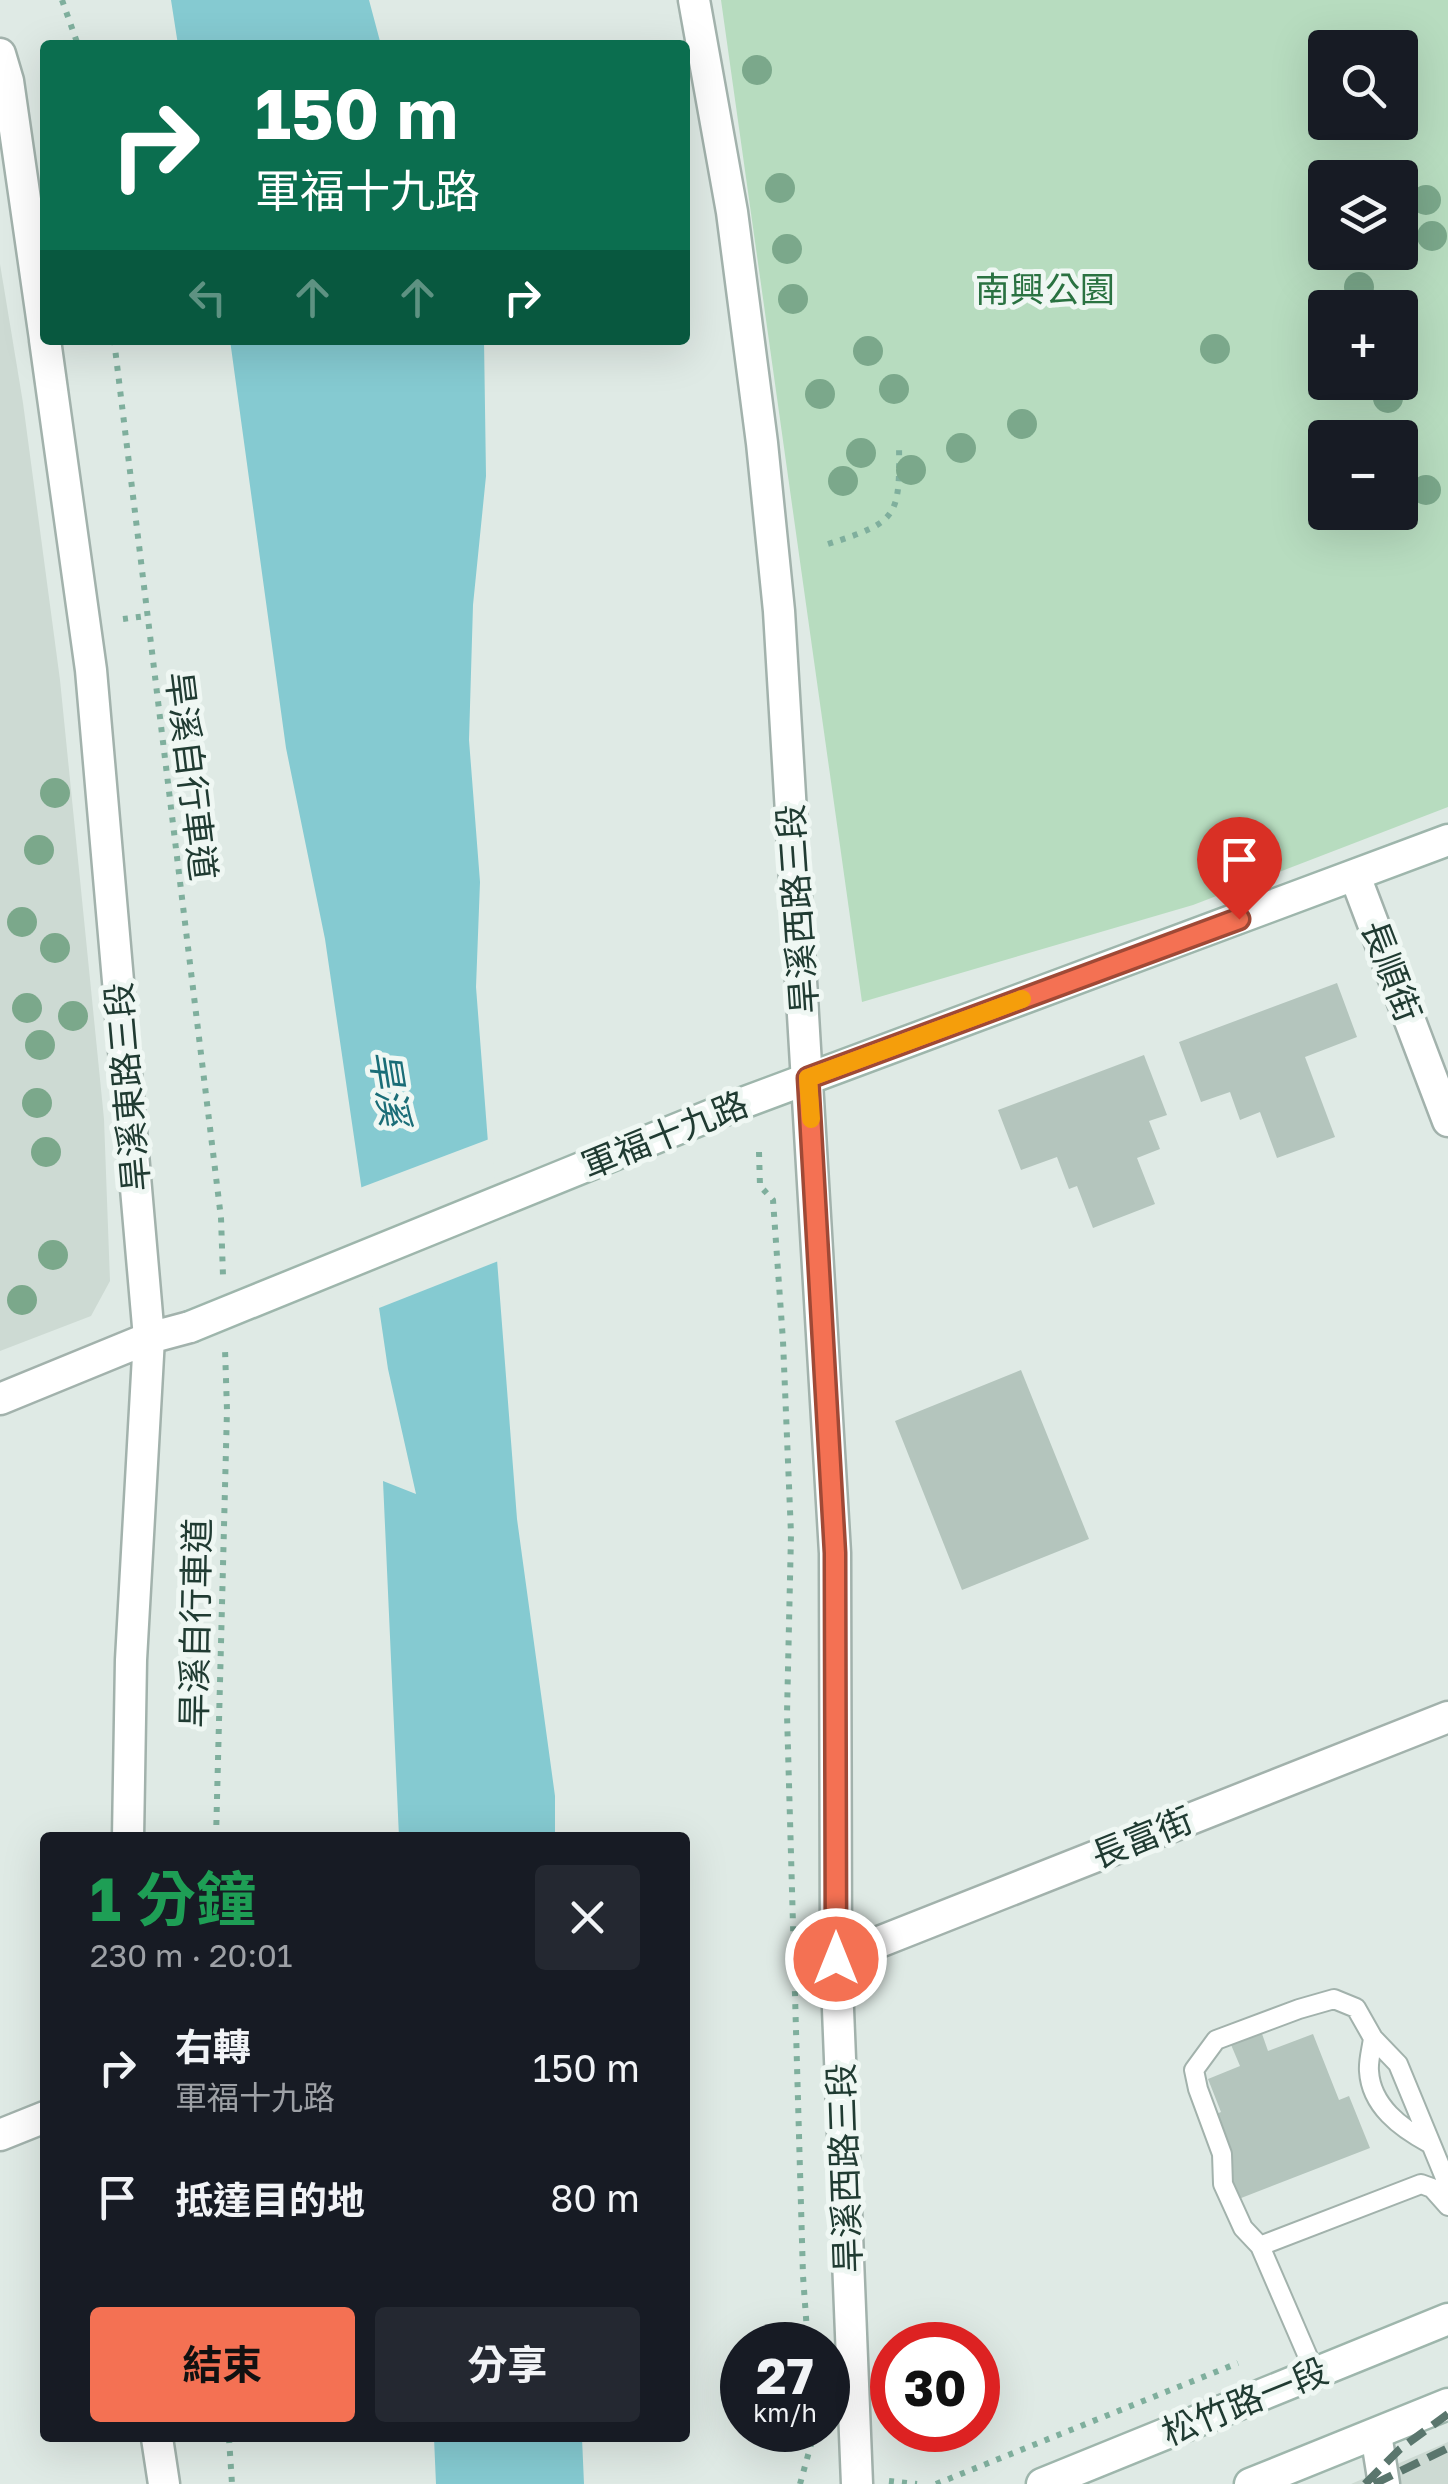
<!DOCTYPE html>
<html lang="zh-TW">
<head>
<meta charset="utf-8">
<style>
	body { margin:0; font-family:"Golos Text","Noto Sans TC",sans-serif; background:#242831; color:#f1f3f6; height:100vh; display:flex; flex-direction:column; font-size:38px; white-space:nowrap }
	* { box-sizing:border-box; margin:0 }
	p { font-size:32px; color:#9ea1a6 }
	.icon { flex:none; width:55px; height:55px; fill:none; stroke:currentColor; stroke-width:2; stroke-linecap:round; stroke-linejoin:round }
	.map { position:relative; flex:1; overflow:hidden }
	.sheet { position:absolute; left:40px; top:1832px; width:650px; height:610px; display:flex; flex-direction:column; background:#171b24; border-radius:10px; box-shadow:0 10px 40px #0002 }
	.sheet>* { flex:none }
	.hud { position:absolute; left:40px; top:40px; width:650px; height:305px; border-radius:10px; box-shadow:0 10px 40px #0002; background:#0b6e4f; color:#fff; overflow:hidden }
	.controls { position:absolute; left:1308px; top:30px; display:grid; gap:20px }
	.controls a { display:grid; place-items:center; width:110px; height:110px; border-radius:10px; background:#171b24; box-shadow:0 10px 40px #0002; font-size:50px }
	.speed { position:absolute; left:720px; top:2322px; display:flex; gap:20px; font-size:50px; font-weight:700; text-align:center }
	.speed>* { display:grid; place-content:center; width:130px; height:130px; border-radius:50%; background:#171b24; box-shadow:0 10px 40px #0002; line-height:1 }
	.speed small { font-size:25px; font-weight:400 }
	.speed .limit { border:15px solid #d22; background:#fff; color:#111 }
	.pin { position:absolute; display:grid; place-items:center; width:85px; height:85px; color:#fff; margin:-102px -42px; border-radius:50% 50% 50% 0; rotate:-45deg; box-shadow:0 0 10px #0007 }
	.pin .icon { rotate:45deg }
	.me { position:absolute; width:110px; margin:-55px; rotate:0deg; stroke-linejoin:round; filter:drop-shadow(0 0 8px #0008) }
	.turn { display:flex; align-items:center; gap:35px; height:210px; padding:0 50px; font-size:45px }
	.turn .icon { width:130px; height:130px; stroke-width:2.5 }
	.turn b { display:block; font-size:70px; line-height:85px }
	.lanes { display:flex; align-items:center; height:95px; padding:0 50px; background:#0003; justify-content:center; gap:50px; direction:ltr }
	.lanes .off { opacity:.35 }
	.round { display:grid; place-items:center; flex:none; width:105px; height:105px; border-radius:10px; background:#242831 }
	.overview { display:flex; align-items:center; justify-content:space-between; height:170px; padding:0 50px }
	h1 { font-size:60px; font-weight:700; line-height:75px; color:#1e9e55 }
	.primary-button { display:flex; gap:20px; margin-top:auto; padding:20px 50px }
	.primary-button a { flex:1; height:115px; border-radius:10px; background:#f47153; color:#111; font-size:40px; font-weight:700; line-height:115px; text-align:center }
	.primary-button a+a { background:#242831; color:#f1f3f6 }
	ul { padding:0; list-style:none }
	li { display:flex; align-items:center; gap:30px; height:130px; padding:0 50px }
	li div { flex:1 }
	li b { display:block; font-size:38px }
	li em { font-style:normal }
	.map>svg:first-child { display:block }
</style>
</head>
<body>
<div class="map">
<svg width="1448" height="2484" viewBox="0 0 1448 2484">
	<rect width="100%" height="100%" fill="#dfeae5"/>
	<!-- built -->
	<path fill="#cddad3" d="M0 264 23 403 60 680 104 1119 110 1281 91 1316 0 1351Z
		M1448 2442V2484H1351Z"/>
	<!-- green -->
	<path fill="#b7dcbf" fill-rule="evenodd" d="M721 0H1448V807L1193 905 862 1002ZM1325 48H1400V122H1325ZM1325 178H1400V252H1325ZM1325 308H1400V382H1325ZM1325 438H1400V512H1325Z"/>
	<!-- water -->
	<path fill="#85cad1" d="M171 0H369L381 45H178Z
		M230 340H484L486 476 473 605 469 740 480 882 476 987 517 1519 555 1796V1837H399L383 1481 416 1494 388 1369 325 939 286 748Z
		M434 2438H582L584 2484H436Z"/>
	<!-- pier -->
	<path fill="#dfeae5" d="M492 1138 501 1260 374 1310 357 1189Z"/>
	<!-- building -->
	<path fill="#b4c5bd" d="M1337 983 1357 1037 1305 1057 1335 1137 1277 1158 1260 1112 1240 1120 1230 1092 1201 1102 1179 1042Z
		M1144 1055 1167 1115 1149 1121 1160 1149 1137 1158 1155 1204 1093 1228 1077 1186 1069 1189 1057 1157 1021 1170 998 1110Z
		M1021 1370 1089 1539 962 1590 895 1421Z
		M1260 2028 1268 2051 1313 2034 1339 2100 1349 2096 1370 2148 1236 2200 1223 2166 1233 2162 1227 2145 1204 2119 1221 2112 1208 2079 1240 2066 1229 2040Z"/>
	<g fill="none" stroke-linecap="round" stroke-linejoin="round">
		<!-- lane casing -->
		<g stroke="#a2b2ac" stroke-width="22">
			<path id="lane" d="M1373 2038C1372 2048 1368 2061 1369 2071 1371 2106 1401 2128 1429 2143
				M1260 2246 1421 2184 1432 2188 1448 2206
				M1315 2373 1260 2246 1243 2228 1223 2184 1222 2154 1198 2089 1194 2070 1216 2040 1299 2009 1334 1999 1356 2008 1373 2038 1398 2064 1448 2185"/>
		</g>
		<!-- street casing -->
		<g stroke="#a2b2ac" stroke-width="35">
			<path id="street" d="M694 0 732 212 762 443 779 611 835 1553 836 1959 857 2484
				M0 54 8 81 45 339
				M45 340 91 670 149 1338 131 1660 128 1838
				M1355 876 1448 1121
				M0 1399 149 1338 190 1327
				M836 1959 1448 1717
				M0 2135 45 2117
				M1376 2434 1384 2484
				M157 2438 164 2484"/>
		</g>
		<!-- secondary casing -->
		<g stroke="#9eb6ac" stroke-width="35">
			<path id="secondary" d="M724 1110 1448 840
				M1042 2484 1448 2319
				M1250 2484 1448 2404"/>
		</g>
		<!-- path -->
		<path stroke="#7faf9d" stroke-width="6" stroke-dasharray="5 8" stroke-linecap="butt" d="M62 0 78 45
			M114 340 221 1218 223 1276
			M828 544C898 522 900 517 899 444
			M123 619 146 616
			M759 1152 760 1186 773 1200 783 1341 791 1534 787 1714 803 2276 808 2345
			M216 1838 227 1410 225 1349
			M229 2438 232 2484
			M889 2481 917 2484
			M800 2484 815 2430
			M936 2484 1238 2363"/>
		<!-- lane -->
		<use href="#lane" stroke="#fff" stroke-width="18"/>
		<!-- street -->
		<use href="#street" stroke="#fff" stroke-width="30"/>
		<!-- secondary -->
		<use href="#secondary" stroke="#fff" stroke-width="30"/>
		<!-- rail -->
		<path stroke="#5a766d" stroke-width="8" stroke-dasharray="20 10" stroke-linecap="butt" d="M1365 2484 1400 2449 1448 2414
			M1374 2484 1448 2448"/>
		<!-- secondary-bridge casing -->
		<g stroke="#9eb6ac" stroke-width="35" stroke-linecap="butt">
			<path id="secondary-bridge" d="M190 1327 724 1110"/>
		</g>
		<!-- secondary-bridge -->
		<use href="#secondary-bridge" stroke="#fff" stroke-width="30"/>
	</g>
	<!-- trees -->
	<g fill="#7ba88b">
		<circle cx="757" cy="70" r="15"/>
		<circle cx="780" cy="188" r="15"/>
		<circle cx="1426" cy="200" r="15"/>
		<circle cx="1432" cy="236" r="15"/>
		<circle cx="787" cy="249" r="15"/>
		<circle cx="1359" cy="287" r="15"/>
		<circle cx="793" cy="299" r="15"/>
		<circle cx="1215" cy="349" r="15"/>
		<circle cx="868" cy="351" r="15"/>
		<circle cx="894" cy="389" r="15"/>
		<circle cx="820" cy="394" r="15"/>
		<circle cx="1388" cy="398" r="15"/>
		<circle cx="1022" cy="424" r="15"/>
		<circle cx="961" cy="448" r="15"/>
		<circle cx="861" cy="453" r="15"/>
		<circle cx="911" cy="470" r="15"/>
		<circle cx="843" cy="481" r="15"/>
		<circle cx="1426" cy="490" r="15"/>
		<circle cx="55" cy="793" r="15"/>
		<circle cx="39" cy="850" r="15"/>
		<circle cx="22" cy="922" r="15"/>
		<circle cx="55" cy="948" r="15"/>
		<circle cx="27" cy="1008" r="15"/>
		<circle cx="73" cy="1016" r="15"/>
		<circle cx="40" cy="1045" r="15"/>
		<circle cx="37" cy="1103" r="15"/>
		<circle cx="46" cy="1152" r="15"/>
		<circle cx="53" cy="1255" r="15"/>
		<circle cx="22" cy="1300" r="15"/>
	</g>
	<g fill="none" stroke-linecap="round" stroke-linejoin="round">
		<!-- route casing -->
		<g stroke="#9f4936" stroke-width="25">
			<path id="route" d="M836 1959 835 1553 808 1078 1239 919"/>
		</g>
		<!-- route -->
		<use href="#route" stroke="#f47153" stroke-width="18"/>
		<!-- slow -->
		<path stroke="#f59e0b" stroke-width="18" d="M811 1119 808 1078 1022 999"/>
	</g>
	<g text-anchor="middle" stroke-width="10" stroke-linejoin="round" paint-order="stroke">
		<!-- park labels -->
		<g font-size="35" fill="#2a7241" stroke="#eff7f3">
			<text x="1045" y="302">南興公園</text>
		</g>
		<!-- street labels -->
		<g font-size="35" fill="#203b32" stroke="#eff7f3">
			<text transform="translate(191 776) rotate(83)" y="12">旱溪自行車道</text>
			<text transform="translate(798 909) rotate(-94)" y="12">旱溪西路三段</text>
			<text transform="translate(1391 971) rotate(69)" y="12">長順街</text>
			<text transform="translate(128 1087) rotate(-95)" y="12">旱溪東路三段</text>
			<text transform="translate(665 1135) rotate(-22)" y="12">軍福十九路</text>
			<text transform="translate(196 1623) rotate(-89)" y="12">旱溪自行車道</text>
			<text transform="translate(1142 1838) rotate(-22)" y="12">長富街</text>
			<text transform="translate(845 2168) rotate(-92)" y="12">旱溪西路三段</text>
			<text transform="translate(1245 2402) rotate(-22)" y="12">松竹路一段</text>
		</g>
		<!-- water labels -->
		<g font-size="38" font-style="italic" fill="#1a6d77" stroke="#eff7f3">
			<text transform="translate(389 1088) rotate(81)" y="13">旱溪</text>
		</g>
	</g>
</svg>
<div class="controls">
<a><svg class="icon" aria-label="search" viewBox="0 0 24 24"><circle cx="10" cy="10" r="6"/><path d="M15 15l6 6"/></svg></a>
<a><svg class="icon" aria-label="layers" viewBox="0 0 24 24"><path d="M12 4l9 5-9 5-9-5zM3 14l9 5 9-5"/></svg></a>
<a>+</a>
<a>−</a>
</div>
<div class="speed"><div>27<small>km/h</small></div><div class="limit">30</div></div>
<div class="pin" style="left:1239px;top:919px;background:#d93025"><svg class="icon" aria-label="arrive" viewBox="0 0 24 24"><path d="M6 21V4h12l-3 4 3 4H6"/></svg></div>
<svg class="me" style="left:836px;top:1959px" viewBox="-20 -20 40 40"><circle r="17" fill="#f47153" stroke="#fff" stroke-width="3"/><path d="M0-11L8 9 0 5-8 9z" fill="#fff"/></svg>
<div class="hud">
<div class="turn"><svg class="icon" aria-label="right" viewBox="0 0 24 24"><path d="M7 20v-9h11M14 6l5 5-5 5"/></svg><div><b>150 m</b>軍福十九路</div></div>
<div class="lanes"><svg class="icon off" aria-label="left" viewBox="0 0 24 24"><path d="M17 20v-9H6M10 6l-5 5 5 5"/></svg><svg class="icon off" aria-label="ahead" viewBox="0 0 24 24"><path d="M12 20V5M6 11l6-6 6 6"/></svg><svg class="icon off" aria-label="ahead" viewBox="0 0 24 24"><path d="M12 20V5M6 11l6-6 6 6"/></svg><svg class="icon" aria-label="right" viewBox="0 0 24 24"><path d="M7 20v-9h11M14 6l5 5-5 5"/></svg></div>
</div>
<section class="sheet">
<div class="overview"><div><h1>1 分鐘</h1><p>230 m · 20:01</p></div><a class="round"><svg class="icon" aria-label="close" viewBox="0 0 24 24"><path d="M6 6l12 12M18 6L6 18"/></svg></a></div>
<ul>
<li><svg class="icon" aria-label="right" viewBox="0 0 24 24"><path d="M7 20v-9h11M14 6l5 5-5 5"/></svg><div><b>右轉</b><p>軍福十九路</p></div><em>150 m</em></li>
<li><svg class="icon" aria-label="arrive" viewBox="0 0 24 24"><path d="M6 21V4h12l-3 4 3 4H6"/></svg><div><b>抵達目的地</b></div><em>80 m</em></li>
</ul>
<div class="primary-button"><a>結束</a><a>分享</a></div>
</section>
</div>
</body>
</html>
